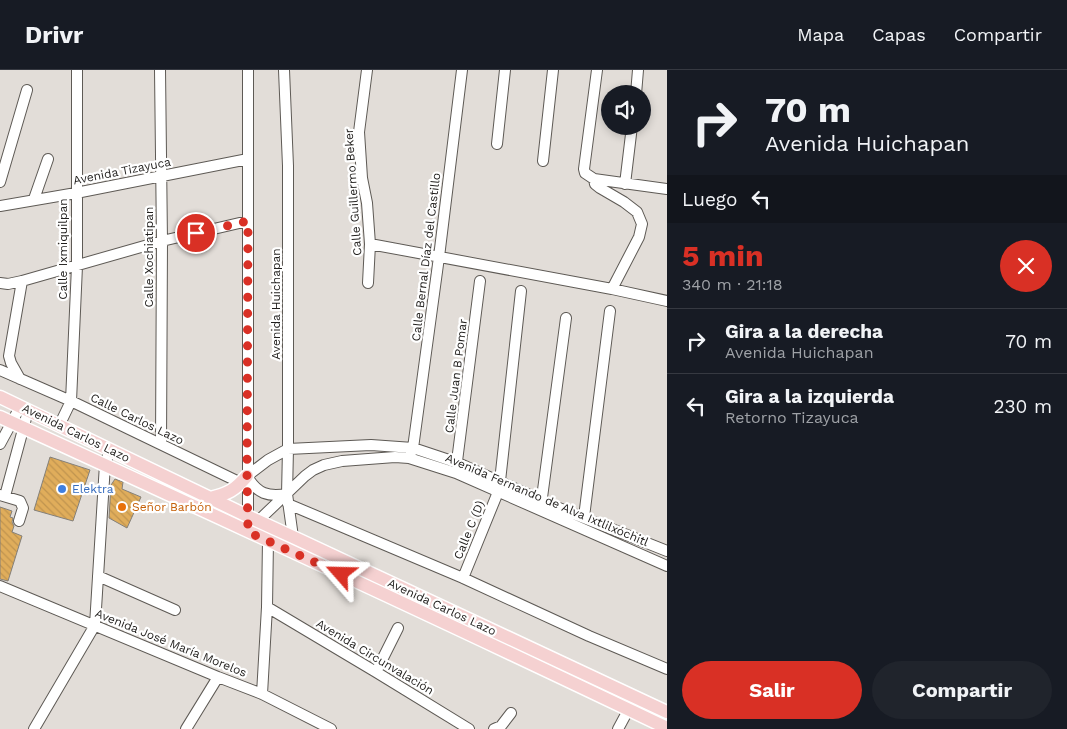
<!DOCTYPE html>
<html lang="es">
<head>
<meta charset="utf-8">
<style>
	body { margin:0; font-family:"Work Sans",sans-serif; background:#20242c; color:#f1f3f6; height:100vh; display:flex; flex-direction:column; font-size:19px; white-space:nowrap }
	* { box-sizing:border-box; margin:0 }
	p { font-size:16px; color:#9ea1a6 }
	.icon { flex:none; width:28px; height:28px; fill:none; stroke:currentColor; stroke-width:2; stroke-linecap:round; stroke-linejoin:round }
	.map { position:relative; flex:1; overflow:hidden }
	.drawer { display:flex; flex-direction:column; background:#171b24; width:400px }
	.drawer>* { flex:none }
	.banner { background:#171b24; color:#f1f3f6; overflow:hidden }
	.tools { position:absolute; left:601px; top:15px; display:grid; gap:10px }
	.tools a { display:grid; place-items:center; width:50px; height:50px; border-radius:50%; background:#171b24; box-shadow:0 2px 8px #0003; font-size:25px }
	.pin { position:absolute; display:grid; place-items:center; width:42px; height:42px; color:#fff; margin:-21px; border:2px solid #fff; border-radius:50%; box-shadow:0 1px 5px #0007 }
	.me { position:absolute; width:55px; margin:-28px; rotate:295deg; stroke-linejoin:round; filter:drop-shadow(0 0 4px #0008) }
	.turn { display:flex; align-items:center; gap:18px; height:105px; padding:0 15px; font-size:22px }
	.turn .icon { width:65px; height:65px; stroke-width:2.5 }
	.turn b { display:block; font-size:35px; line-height:42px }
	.then { display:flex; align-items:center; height:48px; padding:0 15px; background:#0003; gap:10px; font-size:19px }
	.round { display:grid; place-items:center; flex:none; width:52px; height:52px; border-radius:26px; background:#20242c }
	.summary { display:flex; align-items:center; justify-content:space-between; height:85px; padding:0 15px }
	h1 { font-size:30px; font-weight:700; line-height:38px; color:#d93025 }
	.button { display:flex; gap:10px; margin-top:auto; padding:10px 15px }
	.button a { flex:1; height:58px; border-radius:30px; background:#d93025; color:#fff; font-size:20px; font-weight:700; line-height:58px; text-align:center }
	.button a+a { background:#20242c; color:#f1f3f6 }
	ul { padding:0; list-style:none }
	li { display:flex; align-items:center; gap:15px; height:65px; padding:0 15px; border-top:1px solid #363941 }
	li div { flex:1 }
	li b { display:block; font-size:19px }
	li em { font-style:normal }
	header { display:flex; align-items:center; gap:30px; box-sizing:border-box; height:70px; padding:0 25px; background:#171b24; border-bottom:1px solid #363941 }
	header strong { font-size:24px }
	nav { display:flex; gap:28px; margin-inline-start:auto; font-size:18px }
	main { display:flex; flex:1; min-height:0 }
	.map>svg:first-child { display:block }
</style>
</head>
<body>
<header>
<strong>Drivr</strong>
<nav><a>Mapa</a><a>Capas</a><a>Compartir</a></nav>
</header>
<main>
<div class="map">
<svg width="667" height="659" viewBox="0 0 667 659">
	<defs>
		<pattern id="building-back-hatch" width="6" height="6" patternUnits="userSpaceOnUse" patternTransform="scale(1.25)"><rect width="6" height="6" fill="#e0ad5b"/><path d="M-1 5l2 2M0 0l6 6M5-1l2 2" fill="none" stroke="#c0944f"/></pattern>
	</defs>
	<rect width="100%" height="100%" fill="#e2ddd8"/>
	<!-- building -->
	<path fill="url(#building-back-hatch)" stroke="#84807a" d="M50 387 90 400 73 451 34 440Z
		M115 409 123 412 122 419 141 427 127 458 109 448 111 415Z
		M0 437 12 441 10 447 13 448 12 452 14 456 12 462 22 466 8 511 0 509Z"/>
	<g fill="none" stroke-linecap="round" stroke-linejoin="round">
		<!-- minor casing -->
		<g stroke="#5e5a55" stroke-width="12">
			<path id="minor" d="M160 0 162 171 161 374
				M284 0 288 96V379L287 424 293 467
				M367 0 359 62 362 108 367 133 370 174 368 213
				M597 0 584 99 585 103 594 109 667 119
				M636 24 638 0
				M497 74 505 0
				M543 91 553 0
				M594 109 595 114 600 118 624 132 637 142 642 154 639 167 612 219
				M0 112 27 20
				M625 114 632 56
				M34 129 48 89
				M0 136 76 123 248 89
				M370 174 612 219 667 231
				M0 213 8 214 22 211 162 171 248 151
				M0 300 71 331 241 413
				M20 309 11 293 9 286 22 211
				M59 356 71 331 77 196V0
				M0 374 20 337
				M411 383 413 378 439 187 462 0
				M456 399 480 211
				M287 424C268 427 257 424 247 406L268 390 288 379 371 375 413 378 458 393 554 436 667 481
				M0 425 20 431 23 438 19 451
				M5 426 28 341
				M288 434 463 508 589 566 667 599
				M541 435 566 248
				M584 447 610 241
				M248 451V0
				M258 451 305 406 313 400 324 395 342 391 395 387 409 388 456 403 667 496
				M98 506 175 540
				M463 508 496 427 500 411 521 221
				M0 516 218 607 262 624 331 659
				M267 537 376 602 469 659
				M376 602 398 558
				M262 624 267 537 268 470
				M34 659 95 555 105 394 110 380
				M186 659 218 607
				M494 659 501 656 511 643
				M618 659 632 633"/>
		</g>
		<!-- major casing -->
		<g stroke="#fff" stroke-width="15">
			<path id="major" d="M0 327 258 451 293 467 667 642
				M0 347C223 449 446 552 667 658
				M210 428C228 424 235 420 247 406"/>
		</g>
		<!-- minor -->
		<use href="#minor" stroke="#fff" stroke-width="10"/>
		<!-- major -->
		<use href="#major" stroke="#f5d1d1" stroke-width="12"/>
	</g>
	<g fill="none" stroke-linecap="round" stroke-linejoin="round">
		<!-- route -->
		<path stroke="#d93025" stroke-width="9" stroke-dasharray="0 16.2" d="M196 163 248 151 247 406 248 462 341 504"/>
	</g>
	<!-- markers -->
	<circle fill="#3f7fe0" stroke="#fff" stroke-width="2" cx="62" cy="419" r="5"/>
	<circle fill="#e8710a" stroke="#fff" stroke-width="2" cx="122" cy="437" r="5"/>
	<g text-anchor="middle" stroke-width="4.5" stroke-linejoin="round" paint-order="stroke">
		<!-- street labels -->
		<g font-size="12" fill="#201e1c" stroke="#fff">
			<text transform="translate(122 101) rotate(-11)" y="4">Avenida Tizayuca</text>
			<text transform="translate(353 122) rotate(-94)" y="4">Calle Guillermo Beker</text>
			<text transform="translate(63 179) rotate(-90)" y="4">Calle Ixmiquilpan</text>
			<text transform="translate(149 187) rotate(-90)" y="4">Calle Xochiatipan</text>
			<text transform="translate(426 187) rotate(-83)" y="4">Calle Bernal Díaz del Castillo</text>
			<text transform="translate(276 234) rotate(-90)" y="4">Avenida Huichapan</text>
			<text transform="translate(456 306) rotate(-83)" y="4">Calle Juan B Pomar</text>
			<text transform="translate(137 349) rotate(26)" y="4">Calle Carlos Lazo</text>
			<text transform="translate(76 363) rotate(26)" y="4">Avenida Carlos Lazo</text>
			<text transform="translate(547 430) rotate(23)" y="4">Avenida Fernando de Alva Ixtlilxóchitl</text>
			<text transform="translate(469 460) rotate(-68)" y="4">Calle C (D)</text>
			<text transform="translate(442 537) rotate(25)" y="4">Avenida Carlos Lazo</text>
			<text transform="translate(171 573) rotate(22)" y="4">Avenida José María Morelos</text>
			<text transform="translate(375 587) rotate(31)" y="4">Avenida Circunvalación</text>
		</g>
		<!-- shop labels -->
		<g font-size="12" fill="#366cbe" stroke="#fff" text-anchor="start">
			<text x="72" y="423">Elektra</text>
		</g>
		<!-- food labels -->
		<g font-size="12" fill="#c56008" stroke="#fff" text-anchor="start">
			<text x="132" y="441">Señor Barbón</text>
		</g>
	</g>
</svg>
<div class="tools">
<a><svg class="icon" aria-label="sound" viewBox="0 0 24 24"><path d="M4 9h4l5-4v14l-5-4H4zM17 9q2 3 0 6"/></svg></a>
</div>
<div class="pin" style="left:196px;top:163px;background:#d93025"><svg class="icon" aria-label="arrive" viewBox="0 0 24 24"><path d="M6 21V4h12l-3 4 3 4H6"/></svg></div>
<svg class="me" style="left:341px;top:504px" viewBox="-20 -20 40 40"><path d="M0-17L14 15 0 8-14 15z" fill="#d93025" stroke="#fff" stroke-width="4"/></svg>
</div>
<section class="drawer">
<div class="banner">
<div class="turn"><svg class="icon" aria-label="right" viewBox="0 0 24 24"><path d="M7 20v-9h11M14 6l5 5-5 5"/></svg><div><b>70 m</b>Avenida Huichapan</div></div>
<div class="then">Luego<svg class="icon" aria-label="left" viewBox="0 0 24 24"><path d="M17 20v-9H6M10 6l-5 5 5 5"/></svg></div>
</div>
<div class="summary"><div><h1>5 min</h1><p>340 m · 21:18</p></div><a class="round" style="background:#d93025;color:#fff"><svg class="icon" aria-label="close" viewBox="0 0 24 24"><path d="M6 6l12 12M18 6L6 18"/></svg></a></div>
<ul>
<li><svg class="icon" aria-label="right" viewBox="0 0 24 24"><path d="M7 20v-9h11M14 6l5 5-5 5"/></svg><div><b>Gira a la derecha</b><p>Avenida Huichapan</p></div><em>70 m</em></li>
<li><svg class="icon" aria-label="left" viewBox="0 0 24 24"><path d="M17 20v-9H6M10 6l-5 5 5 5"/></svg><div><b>Gira a la izquierda</b><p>Retorno Tizayuca</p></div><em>230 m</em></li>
</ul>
<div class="button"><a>Salir</a><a>Compartir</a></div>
</section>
</main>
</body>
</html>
